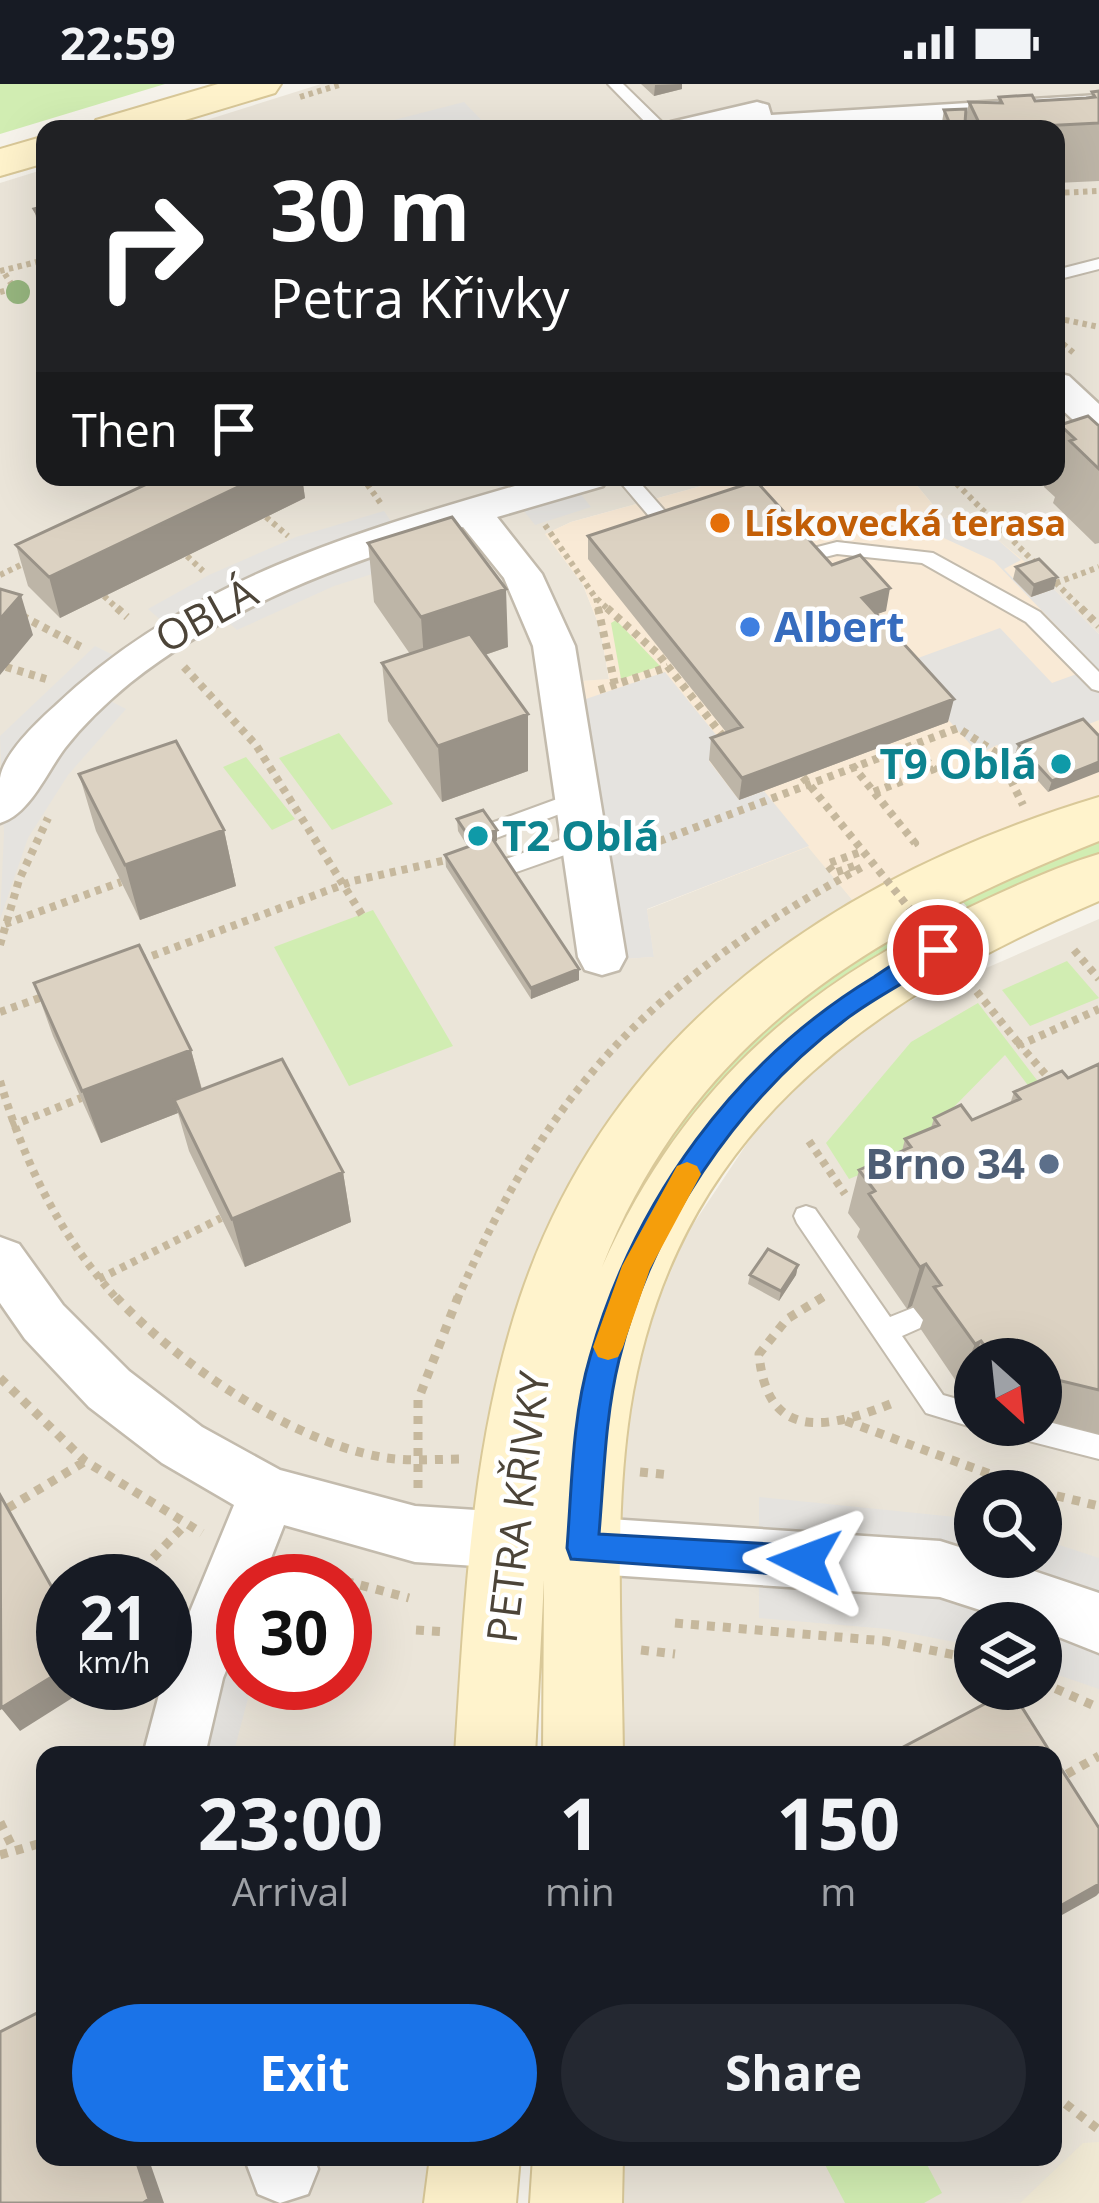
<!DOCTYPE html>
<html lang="en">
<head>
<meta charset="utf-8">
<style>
	body { margin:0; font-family:"Open Sans",sans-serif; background:#242831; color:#f1f3f6; height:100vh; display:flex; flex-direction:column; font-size:45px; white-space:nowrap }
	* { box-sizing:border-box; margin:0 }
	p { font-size:39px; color:#9ea1a6 }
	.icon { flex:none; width:66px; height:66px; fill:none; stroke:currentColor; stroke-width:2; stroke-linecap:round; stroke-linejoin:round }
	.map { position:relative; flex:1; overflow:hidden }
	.panel { position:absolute; left:36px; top:1662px; width:1026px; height:420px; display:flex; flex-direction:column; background:#171b24; border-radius:24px; box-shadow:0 12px 48px #0002 }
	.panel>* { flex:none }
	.hud { position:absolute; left:36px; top:36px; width:1029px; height:366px; border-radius:24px; box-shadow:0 12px 48px #0002; background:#202124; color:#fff; overflow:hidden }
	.needle { width:78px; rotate:153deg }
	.buttons { position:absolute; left:954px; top:1254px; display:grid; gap:24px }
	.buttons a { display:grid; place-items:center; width:108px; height:108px; border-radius:50%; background:#171b24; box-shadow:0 12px 48px #0002; font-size:60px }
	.speed { position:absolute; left:36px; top:1470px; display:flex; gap:24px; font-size:60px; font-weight:700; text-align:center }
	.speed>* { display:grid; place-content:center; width:156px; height:156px; border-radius:50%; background:#171b24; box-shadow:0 12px 48px #0002; line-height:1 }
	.speed small { font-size:30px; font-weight:400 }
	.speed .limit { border:18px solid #d22; background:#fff; color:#111 }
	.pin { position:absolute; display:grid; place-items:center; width:102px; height:102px; color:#fff; margin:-51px; border:6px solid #fff; border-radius:50%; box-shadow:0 3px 12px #0007 }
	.me { position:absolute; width:132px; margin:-66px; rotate:273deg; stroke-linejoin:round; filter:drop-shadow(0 0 9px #0008) }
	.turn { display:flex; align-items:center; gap:42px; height:252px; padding:0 36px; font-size:54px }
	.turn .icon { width:156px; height:156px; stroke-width:2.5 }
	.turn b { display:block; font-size:84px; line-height:102px }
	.then { display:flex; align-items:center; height:114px; padding:0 36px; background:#0003; gap:24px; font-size:45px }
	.eta { display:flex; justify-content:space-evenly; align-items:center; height:204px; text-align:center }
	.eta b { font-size:72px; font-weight:700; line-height:84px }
	.button { display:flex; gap:24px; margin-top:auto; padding:24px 36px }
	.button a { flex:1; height:138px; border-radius:72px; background:#1a73e8; color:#fff; font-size:48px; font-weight:700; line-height:138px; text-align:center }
	.button a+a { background:#242831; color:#f1f3f6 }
	.status { display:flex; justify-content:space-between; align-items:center; height:84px; padding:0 60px; background:#171b24; direction:ltr }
	.status svg { height:33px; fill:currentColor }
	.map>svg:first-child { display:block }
</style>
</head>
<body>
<div class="status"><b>22:59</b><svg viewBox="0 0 49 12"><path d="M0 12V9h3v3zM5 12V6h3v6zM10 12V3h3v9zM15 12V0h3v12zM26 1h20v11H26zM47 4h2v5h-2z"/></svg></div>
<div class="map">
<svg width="1099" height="2119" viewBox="0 0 1099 2119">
	<rect width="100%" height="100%" fill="#f6f3eb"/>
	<!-- residential -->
	<path fill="#ebe5d9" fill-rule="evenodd" d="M321 0H1099V550L997 455 943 433 910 393H1056V45H178Z
		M45 85V393H734L571 438 546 450 583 501 600 544 609 596 581 597 646 826 809 762 859 824 571 1103 537 1172 503 1265 480 1385 466 1671H45V2073H439L434 2119H0V99ZM63 1497H165V1599H63ZM243 1497H345V1599H243Z
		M1099 835V2119H609L612 2073H1053V1671H616L622 1377 637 1283 659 1216 686 1151 758 1043 808 990 885 928ZM975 1275H1041V1341H975ZM975 1407H1041V1473H975ZM975 1539H1041V1605H975Z"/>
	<!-- commercial -->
	<path fill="#f9ead6" d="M734 393H910L943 433 997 455 1036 487 1099 550V717L859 824 808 763 647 825 654 873 623 875 580 597 609 595 600 544 583 501 545 450 571 438Z"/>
	<!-- education -->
	<path fill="#f0e9d4" d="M1099 2058V2119H1020L1083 2059Z"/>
	<!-- green -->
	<path fill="#d1edb2" d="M0 0H165L0 50Z
		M616 536 660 582 621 595 611 539Z
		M339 649 393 720 332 746 279 674Z
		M246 673 295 735 272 746 223 683Z
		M1099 755V772L972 828 960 815Z
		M947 822 958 835 916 856 561 1275 644 1080 744 957 857 872Z
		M373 826 453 962 349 1002 274 863Z
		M1067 877 1099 914 1030 942 1002 906Z
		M978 919 1043 1004 1033 1008 1005 971 941 1036 953 1052 849 1095 826 1059 911 958Z
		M821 2073H923L942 2109 924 2119H845Z"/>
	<!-- parking -->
	<path fill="#e5e3df" d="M464 18 490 45H359Z
		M567 393 591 423 535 441 510 409 504 410 492 395Z
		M384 427 417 476 334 502 237 546 202 516 163 538 148 525 209 491 296 453Z
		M943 433 997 455 1021 476 1004 485 1031 513 1054 505 1099 550V636L1014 670 997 661 979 670 899 581 1000 544 1052 599 1096 583 994 477 935 450Z
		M95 562 115 572 81 602 126 625 68 691 28 754 0 835 4 749 0 652Z
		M665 588 730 668 709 677 739 716 764 707 809 762 647 825 654 873 623 875 583 616Z
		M759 1413 975 1435V1473H1041V1455L1099 1474V1605L1041 1585V1539H975V1562L888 1545 759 1534Z
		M243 1517V1599H252L233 1671H192Z"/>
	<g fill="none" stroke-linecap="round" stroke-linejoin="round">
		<!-- lane casing -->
		<g stroke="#c3bbad" stroke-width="4">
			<path id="lane" d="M608 0H623L669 45H652Z
				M1099 175V185L1056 196V186Z
				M616 393H635L679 443V451H665Z
				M837 458 933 469 1040 528 1099 588V607L1092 605 1026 538 922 479 837 470 801 479 792 473 794 469Z
				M579 707 589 715 586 720 491 756 480 748 483 742Z
				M585 747 596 755 593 761 505 792 494 784 497 778Z
				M806 1122 815 1125 890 1233 920 1221 929 1224 933 1232 929 1240 902 1252 943 1311 975 1320V1341H983L975 1344 926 1329 797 1139 794 1132 797 1125Z
				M1041 1336 1099 1351V1375L1013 1353 1004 1350 1000 1341H1041Z"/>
		</g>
		<!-- street casing -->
		<g stroke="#c3bbad" stroke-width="5">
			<path id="street" d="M1099 11V31L851 45H759L758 37 724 45H666L671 38 757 18 768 21 771 31Z
				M1056 289 1069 292 1099 320V351L1086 348 1056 320Z
				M546 393H608L603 402 497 433 542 490 575 562 626 873 619 886 602 891 585 886 578 873 533 562 504 494 463 443C346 478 227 522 130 599 108 617 82 642 65 664 46 689 30 730 0 739 0 725 0 708 0 694 4 669 37 638 55 622 191 492 369 444 546 393Z
				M0 1153 19 1160 63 1221 129 1287 202 1343 280 1386 415 1422 940 1457 975 1468V1473H992L1099 1509V1569L1041 1546V1539H1020L940 1513 415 1478 284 1441 262 1497H243V1545L223 1594 205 1671H143L165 1588 234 1421 162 1379 89 1323 25 1255 0 1219Z
				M244 2073H314L318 2085 308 2110 280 2119 258 2110Z"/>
		</g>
		<!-- secondary casing -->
		<g stroke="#d9c898" stroke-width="4">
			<path id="secondary" d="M218 0H281L275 9 155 45H90L96 36Z
				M45 52V79L0 92V65Z
				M1099 713V757C876 846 695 949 602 1183 679 1011 794 906 964 826 1008 805 1053 784 1099 770V817C862 918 672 1054 630 1326 613 1439 622 1557 623 1671H543L544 1496 535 1671H455C465 1518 471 1361 520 1214 610 945 836 792 1099 713Z
				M430 2073H520L516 2119H424Z
				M533 2073H623L622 2119H530Z"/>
		</g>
		<!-- path-far2 -->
		<path stroke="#c6b89d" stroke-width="6" stroke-dasharray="4.5 4.5" stroke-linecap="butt" d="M300 13 342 0
			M1056 109 1099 107
			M0 187 45 176
			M0 208 14 204 3 187
			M1056 234 1099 243
			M1056 254 1075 270
			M362 393 382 421
			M950 393 1038 482
			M667 395 681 398 700 393
			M266 433 288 452
			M545 441 595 513 610 527
			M187 472 203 487
			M0 491 27 478
			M1049 492 1084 527
			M1056 499 1099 483
			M104 512 120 527
			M596 514 599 527"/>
		<!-- path-far1 -->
		<path stroke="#c6b89d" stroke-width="8" stroke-dasharray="6 6" stroke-linecap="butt" d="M117 524 127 533
			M598 524 615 601
			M607 524 658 570 726 656
			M1081 524 1099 542
			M22 532 83 564
			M6 583 46 595
			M184 583 256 661 364 834
			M599 606 668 583
			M852 681 915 759 911 761
			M874 708 934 685 913 661
			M625 761 641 764 958 644 998 670 1023 721
			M854 782 834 789 827 780 863 767
			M5 840 121 798
			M0 861 19 796 48 734
			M1074 866 1099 895
			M141 876 353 797 451 775
			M0 928 48 911
			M0 997C25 1080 59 1151 118 1216
			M1053 999 1020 961 1099 925
			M11 1042 81 1014
			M809 1057 845 1110
			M99 1195 221 1134
			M457 1216C552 997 656 895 864 782
			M818 1216 824 1212"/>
		<!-- path -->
		<path stroke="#c6b89d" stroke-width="9" stroke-dasharray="8 8" stroke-linecap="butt" d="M116 1213C177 1279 291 1357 381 1373 408 1378 436 1375 464 1375
			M823 1213 787 1235 759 1270C767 1359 828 1345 893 1319
			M0 1294 85 1377 202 1449
			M846 1337 1036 1407
			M640 1388 670 1391
			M418 1404V1316L458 1213
			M1041 1408 1099 1422
			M8 1424 84 1378
			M290 1483 343 1497
			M131 1497 185 1441
			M345 1497 409 1514
			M675 1539 885 1557 975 1575
			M416 1546 446 1548
			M641 1566 675 1570
			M1041 1598 1099 1624
			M987 1625 990 1605
			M1053 1698 1099 1672
			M0 1738 14 1766
			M0 1771 45 1758
			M1053 2010 1099 2046"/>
		<!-- lane -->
		<use href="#lane" fill="#fff" fill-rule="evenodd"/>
		<!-- street -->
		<use href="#street" fill="#fff" fill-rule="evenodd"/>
		<!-- secondary -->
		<use href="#secondary" fill="#fff3cc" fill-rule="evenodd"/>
		<!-- path-bridge -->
		<path stroke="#c6b89d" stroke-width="8" stroke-dasharray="6 6" stroke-linecap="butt" d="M803 693 1020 961"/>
	</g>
	<!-- trees -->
	<circle fill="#96b57e" cx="18" cy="208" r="12"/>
	<!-- wall -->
	<path fill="#bdb5a7" d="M641 0H682V5L654 12Z
		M1099 7V97L1056 99V45H945L942 38 944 26 967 28 969 18 998 19 999 13 1035 17 1091 14 1092 8Z
		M45 122V172L34 125Z
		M1060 341 1099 342V459L1095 460 1053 419 1055 413 1044 403 1046 393H1056V356Z
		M162 393H302L305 414 60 534 28 502 16 461Z
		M588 452 832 481 886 527 876 530 948 638 739 716 709 676 711 654 726 648 588 475Z
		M368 459 508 563 485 571 528 687 442 718 388 637 382 579 410 570 374 518Z
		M1016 483 1054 505 1031 513 1013 495Z
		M1083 635 1048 708 1015 671 1018 660Z
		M79 690 224 746 236 802 140 836 96 747Z
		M457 735 497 746V757L495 758 579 896 531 915 446 783 445 771 468 763 458 747Z
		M34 899 191 966 202 1005 343 1088 351 1138 245 1183 189 1067 178 1029 101 1059 53 952Z
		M1099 980V1350L1041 1335V1275H975V1311L965 1297 958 1300 920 1244 923 1236 912 1222 907 1225 857 1153 860 1145 848 1129 859 1086 902 1067 905 1055 931 1044 934 1034 972 1036 1010 1020 1014 1008 1068 994Z
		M798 1181 796 1191 779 1217 748 1200 750 1191Z"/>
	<!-- shaded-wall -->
	<path fill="#9a9388" d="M682 0V5L654 12 655 1Z
		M259 393H302L305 414 60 534 49 493Z
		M1057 493 1054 505 1031 513 1034 501Z
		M890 504 886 527 858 537 862 514Z
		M506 505 508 563 425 591 421 533Z
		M21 511 33 551 0 591V535Z
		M954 615 948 638 739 716 742 694Z
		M528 630V687L442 718 438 662Z
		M1099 678V688L1048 708 1052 697Z
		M224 746 236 802 140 836 125 781Z
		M497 746V757L471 767V756Z
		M579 885V896L531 915V904Z
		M191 966 205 1018 174 1016 178 1029 101 1059 82 1007Z
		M343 1088 351 1138 245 1183 232 1135Z
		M926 1180 912 1222 907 1225 920 1183Z
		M798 1181 796 1191 779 1217 781 1207Z
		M981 1257 965 1297 958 1300 975 1260Z
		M63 1586V1599H96L20 1647 1 1624Z
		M1099 1800V1809L1096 1812 1053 1836V1826Z
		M135 2073H148L164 2119H143Z"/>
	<!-- building -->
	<path fill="#dcd2c2" stroke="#9a9388" stroke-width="3" d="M1099 7V39L982 45 969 18 1002 19 999 13 1032 11 1035 17 1086 14 1095 13 1092 8Z
		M966 25 965 39 950 40 944 26Z
		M45 122V143L34 125Z
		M1088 332 1099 342V385L1070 357 1075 355 1060 341Z
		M162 393H259L49 493 16 461Z
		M756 397 832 481 860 471 890 504 862 514 954 615 742 694 711 654 742 643 588 452Z
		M452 433 506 505 421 533 368 459Z
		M1039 475 1057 493 1034 501 1016 483Z
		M0 505 21 511 0 535Z
		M470 550 528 630 438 662 382 579Z
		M1083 635 1099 652V678L1052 697 1018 660Z
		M176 657 224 746 125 781 79 690Z
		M483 726 497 746 471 756 457 735Z
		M492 754 579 885 531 904 445 771Z
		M139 861 191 966 82 1007 34 899Z
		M282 975 343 1088 232 1135 174 1016Z
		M1099 980V1306L1041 1292V1275H994L981 1257 975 1260 934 1203 941 1201 926 1180 920 1183 869 1110 875 1107 859 1086 911 1063 905 1055 939 1041 934 1034 961 1021 972 1036 1020 1015 1014 1008 1062 987 1068 994Z
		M768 1165 798 1181 781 1207 750 1191Z
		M0 1411 63 1523V1586L1 1624Z
		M1011 1606 1052 1671 890 1670Z
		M1053 1672 1099 1744V1800L1053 1826Z
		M45 1925V2073H135L149 2115 143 2119H0V1948Z"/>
	<!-- route -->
	<path fill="#1a73e8" stroke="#114b97" stroke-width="3" d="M938 857 947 859 950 866 947 873C913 894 876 912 845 936 736 1018 651 1144 619 1276 605 1333 604 1392 599 1450L805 1462 816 1466 820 1477 816 1488 805 1492 571 1475 567 1464C572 1401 572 1334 590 1273 634 1116 735 977 874 893 894 880 915 864 938 857Z"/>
	<!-- slow -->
	<path fill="#f59e0b" d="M687 1078 697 1082 701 1090 650 1185 623 1263 618 1273 608 1276 598 1273 593 1263 622 1182 677 1082Z"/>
	<!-- markers -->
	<circle fill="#e8710a" stroke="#fff" stroke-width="4.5" cx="720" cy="439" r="12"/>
	<circle fill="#3f7fe0" stroke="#fff" stroke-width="4.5" cx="750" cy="543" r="12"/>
	<g fill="#0f9aa8" stroke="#fff" stroke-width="4.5">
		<circle cx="1061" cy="680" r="12"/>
		<circle cx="478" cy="752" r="12"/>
	</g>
	<circle fill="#5c6f8a" stroke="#fff" stroke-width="4.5" cx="1049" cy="1080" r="12"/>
	<g text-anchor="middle" stroke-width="9" stroke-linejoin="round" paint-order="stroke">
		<!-- far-food labels -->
		<g font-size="36" font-weight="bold" fill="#c56008" stroke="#fff" text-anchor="start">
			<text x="744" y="452">Lískovecká terasa</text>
		</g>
		<!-- street labels -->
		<g font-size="42" fill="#4c4438" stroke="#fff">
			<text transform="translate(206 531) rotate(-29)" y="15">OBLÁ</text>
			<text transform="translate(518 1423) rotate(-83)" y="15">PETRA KŘIVKY</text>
		</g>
		<!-- shop labels -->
		<g font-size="42" font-weight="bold" fill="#366cbe" stroke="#fff" text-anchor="start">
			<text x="774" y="558">Albert</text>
		</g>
		<!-- culture labels -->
		<g font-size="42" font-weight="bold" fill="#0d838f" stroke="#fff" text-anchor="end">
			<text x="1037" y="695">T9 Oblá</text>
			<text x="502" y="767" text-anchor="start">T2 Oblá</text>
		</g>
		<!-- service labels -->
		<g font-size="42" font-weight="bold" fill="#4e5e75" stroke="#fff" text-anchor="end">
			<text x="1025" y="1095">Brno 34</text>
		</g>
	</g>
</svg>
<div class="buttons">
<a><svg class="needle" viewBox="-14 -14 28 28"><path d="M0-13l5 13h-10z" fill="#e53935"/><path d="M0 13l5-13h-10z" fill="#9ea1a6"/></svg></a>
<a><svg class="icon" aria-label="search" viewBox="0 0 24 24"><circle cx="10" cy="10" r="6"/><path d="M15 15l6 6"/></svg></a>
<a><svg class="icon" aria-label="layers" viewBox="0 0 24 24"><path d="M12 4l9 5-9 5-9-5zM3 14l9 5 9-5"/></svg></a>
</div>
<div class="speed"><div>21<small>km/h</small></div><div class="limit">30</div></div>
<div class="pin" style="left:938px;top:866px;background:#d93025"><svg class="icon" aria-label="arrive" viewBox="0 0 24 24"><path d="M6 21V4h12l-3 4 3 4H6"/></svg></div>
<svg class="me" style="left:805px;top:1477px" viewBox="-20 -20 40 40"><path d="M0-17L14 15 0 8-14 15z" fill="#1a73e8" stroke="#fff" stroke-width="4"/></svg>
<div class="hud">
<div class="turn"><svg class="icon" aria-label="right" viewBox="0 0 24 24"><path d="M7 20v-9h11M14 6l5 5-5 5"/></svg><div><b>30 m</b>Petra Křivky</div></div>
<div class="then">Then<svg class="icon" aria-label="arrive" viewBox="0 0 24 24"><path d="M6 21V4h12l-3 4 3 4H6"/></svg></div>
</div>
<section class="panel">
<div class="eta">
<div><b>23:00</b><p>Arrival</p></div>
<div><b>1</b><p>min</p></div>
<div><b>150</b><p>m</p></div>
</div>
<div class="button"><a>Exit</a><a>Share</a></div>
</section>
</div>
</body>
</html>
